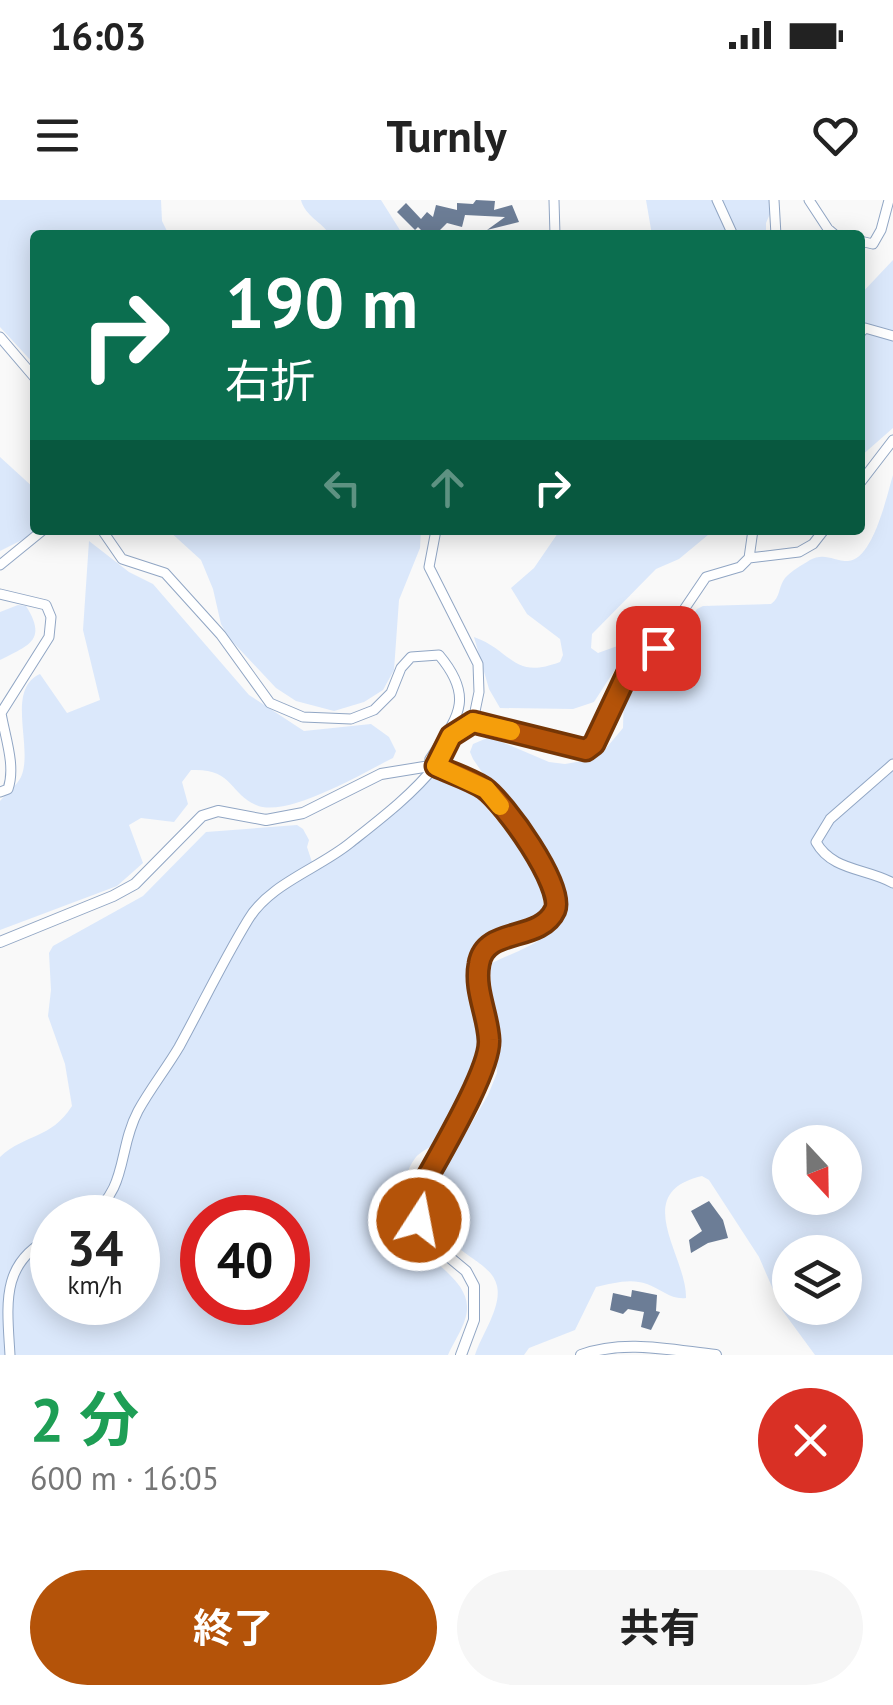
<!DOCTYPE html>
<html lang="ja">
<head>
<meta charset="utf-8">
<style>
	body { margin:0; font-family:"PT Sans","Noto Sans JP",sans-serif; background:#f6f6f6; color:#222; height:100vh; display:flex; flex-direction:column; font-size:38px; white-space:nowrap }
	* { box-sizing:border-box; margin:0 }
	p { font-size:32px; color:#767676 }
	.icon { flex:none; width:55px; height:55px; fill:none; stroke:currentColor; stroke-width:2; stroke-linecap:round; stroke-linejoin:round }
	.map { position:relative; height:1155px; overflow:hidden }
	.sheet { display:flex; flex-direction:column; background:#fff; flex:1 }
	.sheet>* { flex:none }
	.banner { position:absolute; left:30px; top:30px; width:835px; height:305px; border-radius:10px; box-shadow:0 5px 25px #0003; background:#0b6e4f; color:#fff; overflow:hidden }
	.needle { width:65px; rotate:158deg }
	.buttons { position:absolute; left:772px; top:925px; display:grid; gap:20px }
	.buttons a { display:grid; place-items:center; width:90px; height:90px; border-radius:50%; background:#fff; box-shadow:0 5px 25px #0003; font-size:50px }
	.speed { position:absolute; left:30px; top:995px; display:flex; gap:20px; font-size:50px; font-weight:700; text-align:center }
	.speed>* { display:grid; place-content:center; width:130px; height:130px; border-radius:50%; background:#fff; box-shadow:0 5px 25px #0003; line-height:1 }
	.speed small { font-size:25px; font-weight:400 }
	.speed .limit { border:15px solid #d22; background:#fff; color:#111 }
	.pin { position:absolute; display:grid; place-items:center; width:85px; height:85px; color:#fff; margin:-42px; border-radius:20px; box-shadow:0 5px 15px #0006 }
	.me { position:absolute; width:110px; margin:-55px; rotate:11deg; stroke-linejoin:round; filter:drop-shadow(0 0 8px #0008) }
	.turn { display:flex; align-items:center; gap:35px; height:210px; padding:0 30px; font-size:45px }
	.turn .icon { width:130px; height:130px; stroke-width:2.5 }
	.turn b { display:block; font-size:70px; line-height:85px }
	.lanes { display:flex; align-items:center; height:95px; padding:0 30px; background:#0003; justify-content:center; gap:50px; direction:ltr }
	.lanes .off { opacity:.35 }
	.round { display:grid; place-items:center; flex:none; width:105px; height:105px; border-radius:52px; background:#f6f6f6 }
	.head { display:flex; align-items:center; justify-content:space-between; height:170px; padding:0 30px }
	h1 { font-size:60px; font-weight:700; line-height:75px; color:#1e9e55 }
	.button { display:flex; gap:20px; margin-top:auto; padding:20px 30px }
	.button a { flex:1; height:115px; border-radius:60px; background:#b45309; color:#fff; font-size:40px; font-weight:700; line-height:115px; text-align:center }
	.button a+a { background:#f6f6f6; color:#222 }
	.status { display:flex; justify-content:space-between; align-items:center; height:70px; padding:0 50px; background:#fff; direction:ltr }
	.status svg { height:28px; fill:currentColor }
	header { display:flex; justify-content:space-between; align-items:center; height:130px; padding:0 30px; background:#fff; font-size:45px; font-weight:700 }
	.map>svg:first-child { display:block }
</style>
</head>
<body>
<div class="status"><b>16:03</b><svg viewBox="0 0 49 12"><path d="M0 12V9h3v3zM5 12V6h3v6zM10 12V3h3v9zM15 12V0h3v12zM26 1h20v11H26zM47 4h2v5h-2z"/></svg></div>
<header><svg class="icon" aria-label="menu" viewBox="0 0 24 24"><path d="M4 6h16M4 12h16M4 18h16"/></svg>Turnly<svg class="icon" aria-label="heart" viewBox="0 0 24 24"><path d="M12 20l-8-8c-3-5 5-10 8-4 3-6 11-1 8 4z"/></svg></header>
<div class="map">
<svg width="893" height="1155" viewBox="0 0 893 1155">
	<rect width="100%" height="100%" fill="#f9f9f9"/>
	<!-- green -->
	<path fill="#dbe8fb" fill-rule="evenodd" d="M0 0H161L162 21 169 35H35V165L0 127Z
		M301 0H381L403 35H330C322 22 305 16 301 0Z
		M646 0H776L766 23V35H652Z
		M893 60V228L860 257V95Z
		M0 257 35 289V328L32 335 0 351Z
		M893 275V1155H815L782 1110 759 1057 709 980 702 976C629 993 687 1056 686 1098 671 1100 661 1089 647 1084 631 1078 613 1083 596 1087L575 1130 529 1148 524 1155H475C481 1136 502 1107 497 1086 490 1054 432 1055 432 991L488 895 497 873 490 771 492 763C525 747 569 736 564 692L473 559 470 552 473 544 487 538 495 539 549 562 565 564 588 560 602 553 623 528 624 493 669 451 697 409 703 406 771 404C781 397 778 387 785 378 791 371 802 365 810 360 824 352 834 361 848 361 873 360 887 295 893 275ZM790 942H845V998H790ZM790 1052H845V1108H790Z
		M168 330H421L420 348 399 400 394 470 383 490 364 502 334 511 296 501 276 488 229 438 221 424 213 389 201 360Z
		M560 330H714L679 359 656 369 592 434 591 448 598 453 645 436 643 444 614 471 594 502 573 509 500 508 489 489 474 437C513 451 512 480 560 462L563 455 560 439 527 414 511 388 534 368Z
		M89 341 129 372 153 384 249 495 304 531 371 524 389 537 396 551 393 558C364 572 287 619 256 605 229 593 233 568 191 570L182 582 188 604 174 622 141 618 129 625 143 663 117 686 0 730V601C6 594 17 585 21 577 34 548 5 490 40 474L67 513 100 500 83 430Z
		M18 405 26 406C48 441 28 445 0 460V412Z
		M428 575C440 578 454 581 465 588 488 603 553 684 542 712 532 736 492 732 476 751 460 789 488 832 477 872 472 890 448 930 434 943 429 949 421 951 416 957 404 972 400 997 402 1015 405 1051 466 1072 467 1106 468 1122 454 1141 448 1155H0V957C26 933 50 940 72 906L65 864 48 816 51 790 49 753 53 746 143 696 206 632 297 625 303 629 309 640 307 647 312 662 321 663ZM52 1018H138V1102H52ZM202 1018H288V1102H202Z"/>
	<!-- building -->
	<path fill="#6c7d96" d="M476 0 495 1 494 10 512 5 519 22 487 30 505 17 465 15 462 27 447 23 438 32 436 30 426 35 418 27 415 30 397 12 406 3 421 19 427 12 433 17 436 5 457 10V3L473 4Z
		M709 1001 723 1020 728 1038 708 1043 691 1053 689 1040 702 1031 691 1011Z
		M632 1090 657 1095 656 1111 660 1112 651 1130 641 1127 644 1112 628 1109 623 1114 610 1110 613 1093 631 1097Z"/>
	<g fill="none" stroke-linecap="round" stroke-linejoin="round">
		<!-- minor casing -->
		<g stroke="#91a6c4" stroke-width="11">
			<path id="minor" d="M554 0 555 35
				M717 0 733 35
				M774 0 776 35
				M809 0 828 29 835 35
				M860 41 873 44 881 30 889 0
				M860 133 865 128 893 136
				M0 137 35 178
				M860 283 893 240
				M102 330 122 359 165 373 221 435 270 503 303 517 351 519 374 510 391 493 401 468 411 457 439 455C476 499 457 518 430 559L436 565
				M749 358 753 330
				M0 365 43 330
				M0 394 46 405 51 417 49 437 1 513C5 537 16 566 8 589L0 592
				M473 521 586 550 594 544 628 473 658 448 706 377 740 367 749 358 799 352 813 344 824 330
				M893 564 830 619 816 642C832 671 866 668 893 683
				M88 1018C129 988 117 951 138 911 150 889 166 869 179 847 202 805 223 761 248 720 269 684 318 669 350 643 379 620 412 595 435 566 453 544 445 540 473 521L479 492 478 464 429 367 436 330
				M10 1155C7 1104 0 1062 52 1037"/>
		</g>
		<!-- tertiary casing -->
		<g stroke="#91a6c4" stroke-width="12">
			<path id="tertiary" d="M0 742 113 696 135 684 202 616 218 611 266 620 303 613 381 574 436 565 486 589 524 636 557 698 555 711 544 724 491 742 479 761 478 781 490 842 483 872 416 998 425 1037 466 1071 474 1086V1120L461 1155
				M581 1155C624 1139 671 1150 716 1155"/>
		</g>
		<!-- minor -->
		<use href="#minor" stroke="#fff" stroke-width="9"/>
		<!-- tertiary -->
		<use href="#tertiary" stroke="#fff" stroke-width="10"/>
	</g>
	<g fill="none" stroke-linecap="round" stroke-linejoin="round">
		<!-- route casing -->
		<g stroke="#753606" stroke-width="25">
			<path id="route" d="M419 1020 416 998C433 965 491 871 489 840 488 815 474 790 479 764 485 726 540 743 555 710 565 687 504 602 484 588 470 579 451 573 436 566L451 536 473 522 586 550 594 544 628 472 658 448"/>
		</g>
		<!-- route -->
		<use href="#route" stroke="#b45309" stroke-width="18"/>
		<!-- slow -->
		<path stroke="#f59e0b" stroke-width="18" d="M500 606 486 589 436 566 451 536 473 522 511 531"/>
	</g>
</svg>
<div class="buttons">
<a><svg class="needle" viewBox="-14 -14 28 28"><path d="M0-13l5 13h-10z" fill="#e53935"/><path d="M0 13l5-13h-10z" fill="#767676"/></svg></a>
<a><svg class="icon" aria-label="layers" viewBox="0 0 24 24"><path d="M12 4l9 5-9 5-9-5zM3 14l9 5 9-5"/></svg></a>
</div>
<div class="speed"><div>34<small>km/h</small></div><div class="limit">40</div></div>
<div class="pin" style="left:658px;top:448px;background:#d93025"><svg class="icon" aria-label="arrive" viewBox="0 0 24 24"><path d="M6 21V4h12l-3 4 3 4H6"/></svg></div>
<svg class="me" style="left:419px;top:1020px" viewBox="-20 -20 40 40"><circle r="17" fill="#b45309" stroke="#fff" stroke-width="3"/><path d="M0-11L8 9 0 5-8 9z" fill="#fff"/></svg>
<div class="banner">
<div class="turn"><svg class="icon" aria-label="right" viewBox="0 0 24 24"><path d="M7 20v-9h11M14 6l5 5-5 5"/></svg><div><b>190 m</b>右折</div></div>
<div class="lanes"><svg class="icon off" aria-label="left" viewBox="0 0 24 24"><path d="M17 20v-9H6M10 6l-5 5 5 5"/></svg><svg class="icon off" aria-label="ahead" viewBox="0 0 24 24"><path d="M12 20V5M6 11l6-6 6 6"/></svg><svg class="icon" aria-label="right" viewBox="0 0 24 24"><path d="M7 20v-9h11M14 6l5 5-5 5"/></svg></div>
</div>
</div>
<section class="sheet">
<div class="head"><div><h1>2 分</h1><p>600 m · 16:05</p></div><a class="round" style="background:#d93025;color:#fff"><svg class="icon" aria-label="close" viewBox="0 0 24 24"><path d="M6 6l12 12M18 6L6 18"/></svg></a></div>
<div class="button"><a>終了</a><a>共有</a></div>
</section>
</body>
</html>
